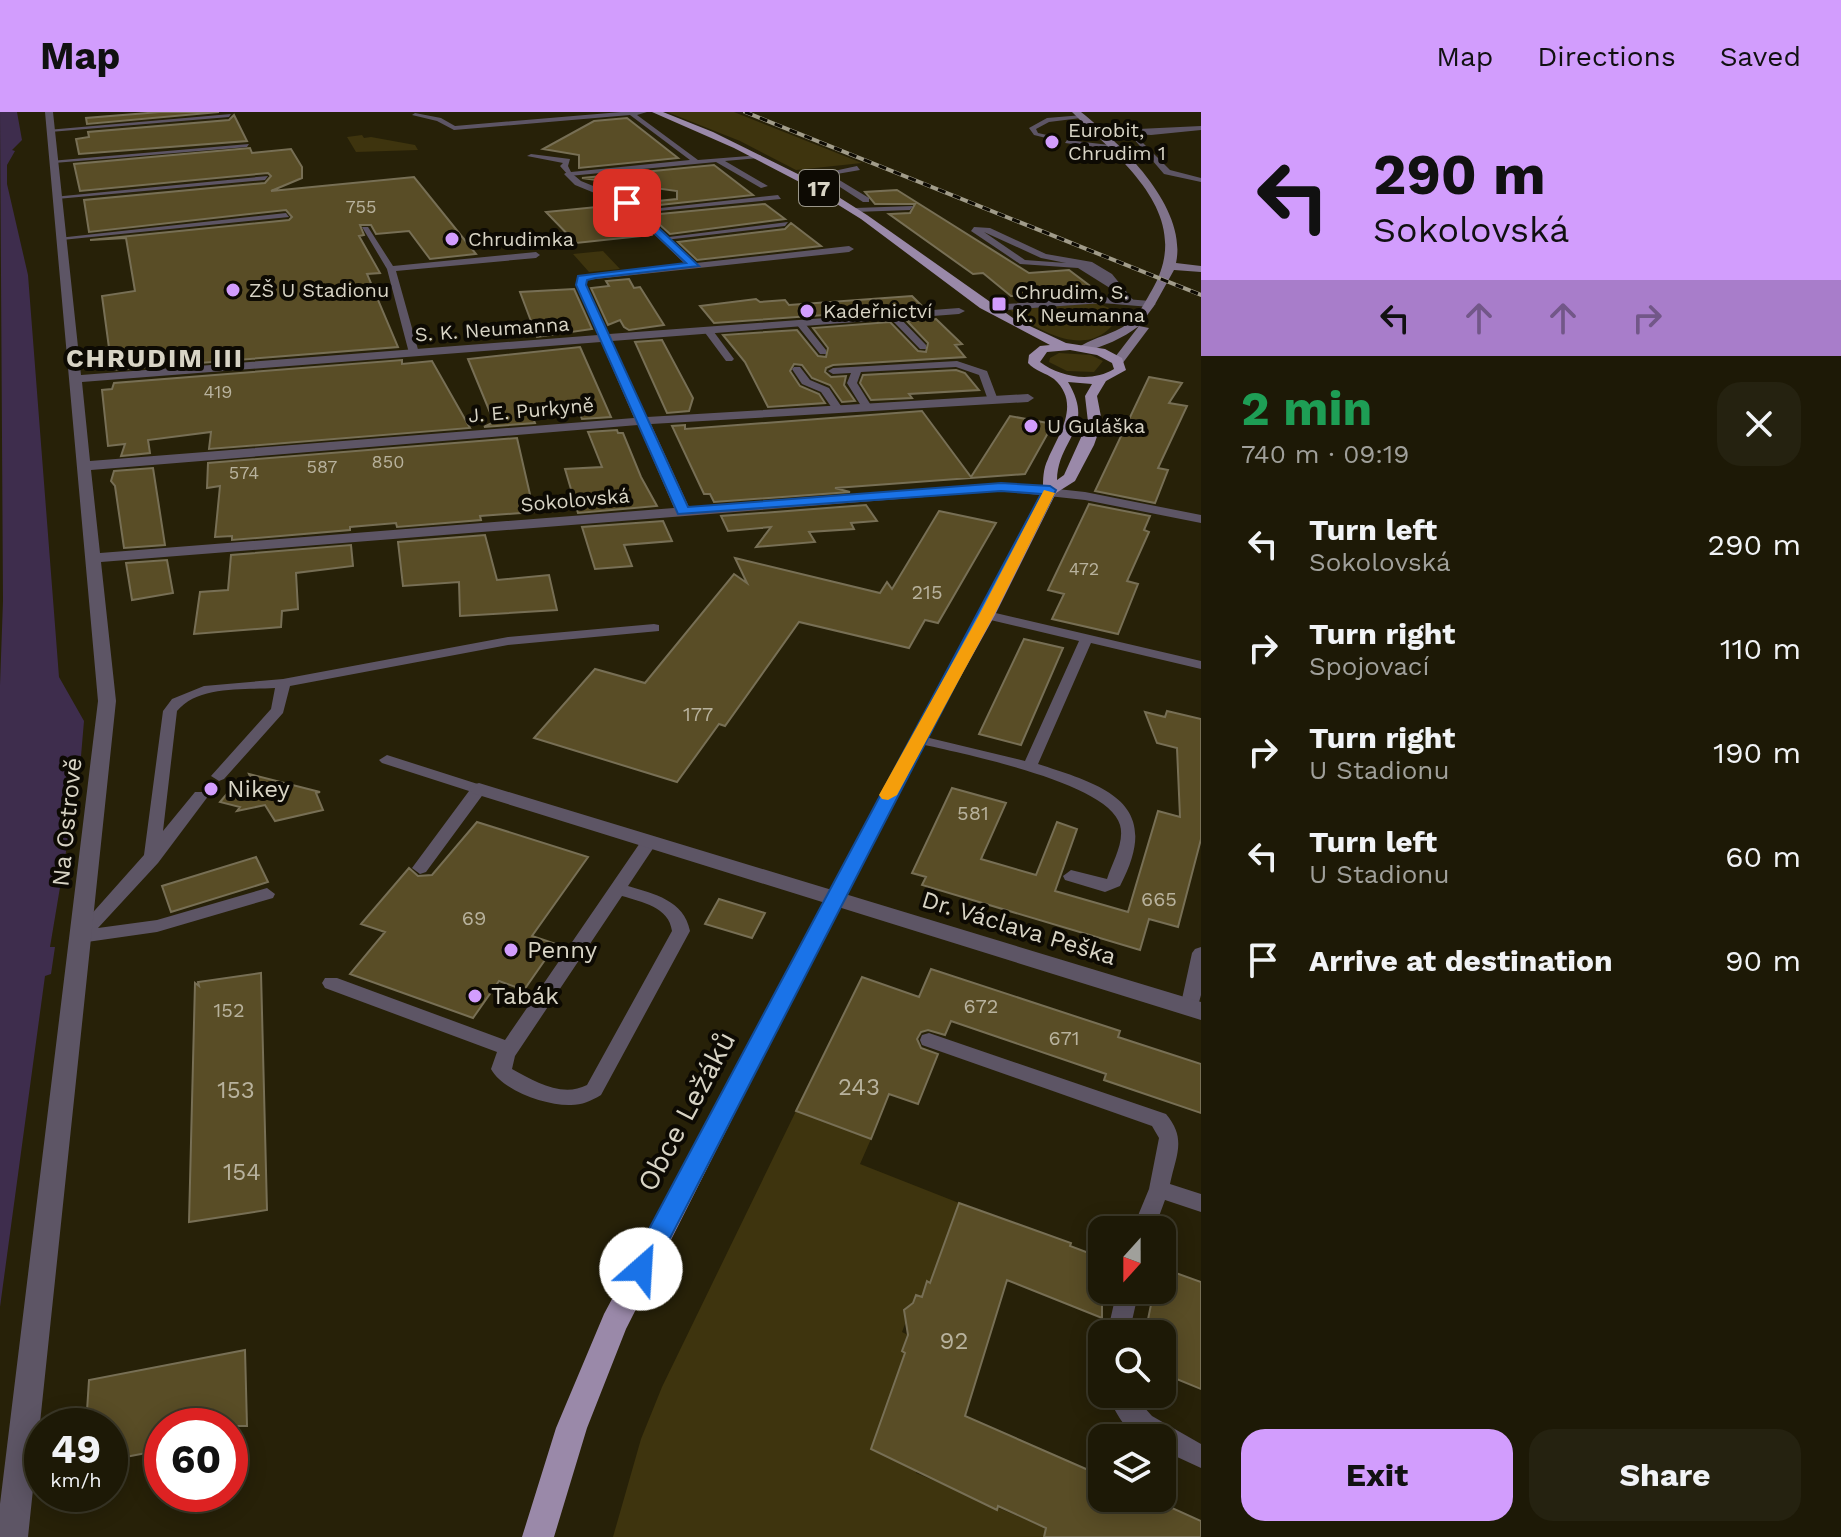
<!DOCTYPE html>
<html lang="en">
<head>
<meta charset="utf-8">
<style>
	body { margin:0; font-family:"Work Sans",sans-serif; background:#252210; color:#f1f3f6; height:100vh; display:flex; flex-direction:column; font-size:30px; white-space:nowrap }
	* { box-sizing:border-box; margin:0 }
	p { font-size:26px; color:#a0a09b }
	.icon { flex:none; width:44px; height:44px; fill:none; stroke:currentColor; stroke-width:2; stroke-linecap:round; stroke-linejoin:round }
	.map { position:relative; flex:1; overflow:hidden }
	.sheet { display:flex; flex-direction:column; background:#1d1906; width:640px }
	.sheet>* { flex:none }
	.guide { background:#d29dfd; color:#111; overflow:hidden }
	.needle { width:52px; rotate:201deg }
	.buttons { position:absolute; left:1088px; top:1104px; display:grid; gap:16px }
	.buttons a { display:grid; place-items:center; width:88px; height:88px; border-radius:16px; background:#1d1906; box-shadow:0 4px 20px #0003,0 0 0 2px #3b3828; font-size:40px }
	.speed { position:absolute; left:24px; top:1296px; display:flex; gap:16px; font-size:40px; font-weight:700; text-align:center }
	.speed>* { display:grid; place-content:center; width:104px; height:104px; border-radius:50%; background:#1d1906; box-shadow:0 4px 20px #0003,0 0 0 2px #3b3828; line-height:1 }
	.speed small { font-size:20px; font-weight:400 }
	.speed .limit { border:12px solid #d22; background:#fff; color:#111 }
	.pin { position:absolute; display:grid; place-items:center; width:68px; height:68px; color:#fff; margin:-34px; border-radius:16px; box-shadow:0 4px 12px #0006 }
	.me { position:absolute; width:88px; margin:-44px; rotate:26deg; stroke-linejoin:round; filter:drop-shadow(0 0 6px #0008) }
	.turn { display:flex; align-items:center; gap:28px; height:168px; padding:0 40px; font-size:36px }
	.turn .icon { width:104px; height:104px; stroke-width:2.5 }
	.turn b { display:block; font-size:56px; line-height:68px }
	.lanes { display:flex; align-items:center; height:76px; padding:0 40px; background:#0003; justify-content:center; gap:40px; direction:ltr }
	.lanes .off { opacity:.35 }
	.round { display:grid; place-items:center; flex:none; width:84px; height:84px; border-radius:24px; background:#252210 }
	.head { display:flex; align-items:center; justify-content:space-between; height:136px; padding:0 40px }
	h1 { font-size:48px; font-weight:700; line-height:60px; color:#1e9e55 }
	.primary-button { display:flex; gap:16px; margin-top:auto; padding:16px 40px }
	.primary-button a { flex:1; height:92px; border-radius:24px; background:#d29dfd; color:#111; font-size:32px; font-weight:700; line-height:92px; text-align:center }
	.primary-button a+a { background:#252210; color:#f1f3f6 }
	ul { padding:0; list-style:none }
	li { display:flex; align-items:center; gap:24px; height:104px; padding:0 40px }
	li div { flex:1 }
	li b { display:block; font-size:30px }
	li em { font-style:normal }
	header { display:flex; align-items:center; gap:48px; box-sizing:border-box; height:112px; padding:0 40px; background:#d29dfd; color:#111 }
	header strong { font-size:38px }
	nav { display:flex; gap:44px; margin-inline-start:auto; font-size:28px }
	main { display:flex; flex:1; min-height:0 }
	.map>svg:first-child { display:block }
</style>
</head>
<body>
<header>
<strong>Map</strong>
<nav><a>Map</a><a>Directions</a><a>Saved</a></nav>
</header>
<main>
<div class="map">
<svg width="1201" height="1425" viewBox="0 0 1201 1425">
	<rect width="100%" height="100%" fill="#272108"/>
	<!-- green -->
	<path fill="#3e340e" d="M667 0H734L862 51 796 58 740 29Z
		M362 23 364 26 371 25 415 33 418 38 356 40 347 25Z
		M603 139 620 157 589 160 573 142Z
		M1097 191 1121 201C1094 251 1043 222 1010 198Z
		M1059 241 1091 243 1103 249 1094 260 1067 259 1049 250 1050 246Z
		M796 999 871 1027 860 1052 959 1091 930 1171 927 1169 922 1185 916 1183 902 1220 908 1223 905 1241 916 1361 1046 1416 1044 1425H613L641 1327 662 1275Z"/>
	<!-- water -->
	<path fill="#3e2d4d" d="M0 0H17L22 28 12 38 15 39 7 53V72L28 163 59 565 84 609 80 656 50 835H55L51 862 45 864 0 1195V573L3 489Z"/>
	<!-- building -->
	<path fill="#594d26" stroke="#776f55" stroke-width="2" d="M160 0H219L87 12 86 6Z
		M234 3 247 29 79 42 76 27 89 25 88 20 229 8Z
		M627 6 678 46 579 56V43L543 37 594 9Z
		M250 36 252 41 291 37 302 55V66L271 79 414 65 476 142 430 147 409 119 376 122 371 113H360L364 123 359 124 380 161 367 162 398 235 112 258 102 184 135 179 126 126 90 128 289 108 292 105 286 98 89 120 84 88 265 71 271 64 268 61 80 79 74 52Z
		M714 53 753 83 641 95 637 91 677 87V79L582 66Z
		M897 78 1029 161 1069 158 1098 180 1011 184 983 161 973 162 889 102 910 101 915 92H875L865 80Z
		M765 92 785 107 670 122 649 103Z
		M617 93 651 123 576 131 546 100Z
		M791 111 821 134 697 148 678 130 785 117Z
		M629 167 634 176 640 175 664 213 629 218 624 215 620 208 608 213 591 176 609 174 606 169Z
		M574 177 592 217 537 225 520 180Z
		M912 184 924 196 714 211 700 194 756 187 760 190 785 188 789 193Z
		M936 207 962 232 955 233 965 245 833 253 826 256 825 260 831 265 846 264 844 273 855 289 842 290 830 273 812 266 802 253 794 252 790 259 800 274 819 282 825 291 768 295 745 250 723 223 797 218 818 244 826 245 828 236 813 216 890 210 918 239 926 240 928 231 907 209Z
		M662 228 693 286 689 299 667 301 635 230Z
		M580 235 611 305 582 307 580 302 533 306 535 311 484 315 494 310 468 247Z
		M402 248V252L432 249 470 316 209 337 211 320 148 328 150 341 121 344 125 332 108 334 102 278 112 277 114 271Z
		M956 258 965 261 979 278 909 282 912 286 871 288 860 271 863 263Z
		M1149 265 1182 271 1169 291 1187 294 1158 356 1168 358 1155 391 1095 379Z
		M922 299 971 365 1010 304 1053 312 1025 362 835 376 850 380 714 390 710 382H704L672 314 685 313V317Z
		M617 318 618 321H623L641 365 657 394 578 401 565 357 602 355 588 320Z
		M517 326 534 400 480 404 481 408 397 415 396 411 350 415V418L232 428V424L215 425 220 374 207 376 208 351Z
		M153 356 165 433 124 436 115 374 111 369 114 359Z
		M1089 392 1150 404 1144 418 1149 420 1127 469 1138 472 1118 522 1052 507 1064 482 1048 478Z
		M866 393 877 409 851 411 854 417 809 420 815 430 756 435 771 415 728 419 721 404Z
		M939 399 996 411 938 511 925 508 909 536 799 510 725 614 719 612 677 670 534 626 595 557 645 571 734 462 747 471 735 446 880 481 887 470 892 477Z
		M663 409 672 429 624 433 632 454 595 457 582 415Z
		M485 423 497 468 549 463 557 498 460 504 459 470 403 474 398 430Z
		M351 433 353 454 296 461 298 497 282 499 281 515 194 522 200 480 228 478 231 443Z
		M167 448 173 481 132 488 126 451Z
		M1024 527 1063 536 1021 633 979 622Z
		M1167 599 1201 607V727L1178 815 1149 807 1140 838 922 773 926 765 912 761 952 676 1006 691 981 747 1036 763 1057 710 1077 717 1055 779 1128 800 1158 699 1180 705 1177 636 1157 631 1145 600 1165 605Z
		M249 662 320 680 316 681 323 698 275 709 265 693 237 699 240 695 220 690 238 669 255 674Z
		M477 710 588 745 532 824 556 832 524 878 499 869 473 906 350 862 385 820 361 812 409 756 418 764 432 763Z
		M256 745 268 770 171 800 162 774Z
		M719 787 765 801 752 826 705 812Z
		M931 857 1120 919 1118 925 1201 952V1001L1104 968 1106 962 951 909 945 923 928 918 921 920 917 927 921 936 938 942 918 992 889 982 871 1027 796 999 862 865 919 885Z
		M261 861 267 1098 189 1110 195 871 199 874 198 870Z
		M959 1091 1071 1131 1070 1134 1102 1146V1206L1007 1168 965 1304 1102 1364V1386H1150L1201 1409V1425H1044L1046 1416 998 1394 997 1398 871 1337 905 1241 902 1239 908 1223 904 1198 913 1191 916 1183 922 1185 927 1169 930 1171Z
		M1162 1156 1201 1170V1277L1162 1261V1222H1145L1154 1178H1162Z
		M245 1238 247 1314H162V1338L110 1348V1314H86L89 1268Z"/>
	<g fill="none" stroke-linecap="round" stroke-linejoin="round">
		<!-- service -->
		<path fill="#5d5565" fill-rule="evenodd" d="M621 0H647L637 3 698 48 761 43 759 46 725 49 768 74 761 76 716 50 569 64 560 54 563 51 527 44 531 42 570 47 568 54 571 60 690 48 630 3 454 18 437 9 412 3 415 1 441 6 455 14Z
			M231 2 229 5 50 20 47 18Z
			M1083 3 1081 6 1049 10 1036 17 1038 21 1056 25 1054 28 1034 23 1029 16 1047 6Z
			M1127 19H1131L1170 58 1201 66V70L1164 62Z
			M1067 28 1118 34 1121 36 1118 38 1065 31Z
			M249 32 247 35 54 51 50 49Z
			M857 54 860 58 831 63 869 86V90H863L820 62Z
			M268 64 265 68 57 87 53 85Z
			M778 83 781 87 638 101 634 99Z
			M913 94 910 98 855 100 851 98 855 96Z
			M286 101 289 105 62 128 58 126Z
			M788 110 785 114 665 128 661 126Z
			M362 115H368L393 154 536 140 540 143 536 146 396 159 419 241 414 244 409 241 387 157Z
			M974 115 990 116 1046 142 1092 150 1112 162 1134 189 1127 191 1121 183 1078 156 1020 152 971 119ZM984 120 1041 146 1066 151 1025 148Z
			M890 202H896L926 233V237H920L890 206Z
			M797 209H803L826 238V242H820L797 213Z
			M705 216H711L734 247 732 249H726L703 218Z
			M957 249 987 259 998 288 997 290 988 288 979 263 956 255 861 260 857 271 872 295 867 298 863 297 847 271 851 261 833 262 828 259 833 256Z
			M794 255H800L810 268 829 276 843 297 842 299H834L821 280 802 272 792 257Z
			M987 499 1201 549V557L1091 531 1038 652C1106 674 1164 691 1120 774L1105 780 1065 768 1063 764 1071 758 1107 767C1112 751 1125 730 1120 713 1109 669 953 640 912 630L910 627 917 623 1025 649 1079 529 982 506 980 503Z
			M654 512 659 513V519L508 533 290 574 283 601 224 667 219 669 211 664 271 597 275 576C245 578 198 573 177 599L163 719 195 680H207L209 683 158 751 98 816 157 808 267 776 275 782 273 786 157 820 80 831 74 829 71 825 144 743 163 599 172 587 204 574 283 567 508 525Z
			M387 643 484 674 487 677 426 760 420 762 412 756 469 679 382 651 379 648Z
			M650 724 658 729 628 774C654 782 684 788 690 819L601 983C591 989 582 993 571 993 547 994 503 979 491 957L497 940 325 876 322 871 325 866H337L505 928 644 725ZM622 784C642 790 669 795 672 819L587 973C562 986 534 969 512 957L515 944Z
			M1201 835V883L1196 901 1189 903 1182 901 1180 896 1192 841 1195 837Z
			M929 921 1166 1002C1187 1027 1176 1043 1170 1072L1201 1082V1100L1165 1088 1154 1118H1132L1149 1077 1159 1026 1152 1014 922 933 920 928 922 923Z
			M1117 1178H1139L1129 1222H1107Z
			M1107 1282H1132L1152 1304 1201 1332V1356L1162 1338V1326C1156 1326 1147 1328 1141 1326 1125 1320 1114 1297 1107 1282Z"/>
		<!-- minor -->
		<path fill="#5d5565" fill-rule="evenodd" d="M45 0H53L81 263 598 223 576 173 578 164 685 152 624 93 575 73 564 62 569 59 581 69 630 89 696 151 849 134 854 137 849 140 587 168 586 173 609 222 959 196 965 199 959 202 612 229 647 305 1028 282 1034 286 1028 290 651 312 689 395 1001 371 1085 380 1201 403V411L1085 388 1001 379 101 450 116 589 28 1425H0V1392L98 589ZM601 230 634 306 90 349 82 270ZM638 313 674 396 100 441 91 358Z
			M1201 14V18L1151 23 1096 19Z
			M1102 185 1150 189 1156 192 1150 195 1102 191 1006 198 1000 195 1006 192Z
			M479 671 1201 890V908L472 681 469 677 472 673Z"/>
		<!-- secondary -->
		<path fill="#80738b" fill-rule="evenodd" d="M1072 0H1081C1121 32 1188 95 1176 151L1201 154V160L1174 158 1154 194 1139 214 1149 216 1122 252 1118 253 1112 249 1139 214C1122 227 1104 234 1084 240L1078 236C1094 224 1116 223 1132 208 1141 199 1146 188 1152 178 1196 102 1120 48 1072 0Z"/>
		<!-- primary -->
		<path fill="#9a89a9" fill-rule="evenodd" d="M652 0H663L713 20 818 72 867 103 1013 206 1066 231 1105 237 1122 246 1126 258 1106 269 1097 284 1102 310 1094 333 1075 369 1056 381 995 503 926 627 823 827 626 1217 587 1316 554 1425H522L556 1316 604 1202 1043 378C1043 367 1043 357 1048 347 1058 323 1082 292 1054 267 1046 261 1035 259 1028 251L1029 243 1040 234 1050 233 980 196 861 107 811 76 734 36ZM1070 238 1097 243 1112 251 1114 257C1091 271 1060 265 1040 250L1047 240ZM1068 270 1092 272 1085 284 1088 310 1064 363 1057 368C1058 326 1096 317 1068 270Z"/>
		<!-- rail casing -->
		<g stroke="#a19c8a" stroke-width="4">
			<path id="rail" d="M745 0 1201 183"/>
		</g>
		<!-- rail -->
		<use href="#rail" stroke="#0d0a03" stroke-width="3" stroke-dasharray="8" stroke-linecap="butt"/>
	</g>
	<!-- route -->
	<path fill="#1a73e8" stroke="#114b97" stroke-width="2" d="M624 89H630L699 154 595 166 587 168 586 173 688 395 1001 371 1050 374 1056 378 650 1165 641 1168 632 1165 629 1157 632 1149 1041 382 1001 379 678 402 576 173 578 164 686 151 624 93Z"/>
	<!-- slow -->
	<path fill="#f59e0b" d="M1044 378 1055 381 994 503 897 683 888 688 882 687 879 683 979 503Z"/>
	<!-- markers -->
	<g fill="#d29dfd" stroke="#0d0a03" stroke-width="3">
		<circle cx="1052" cy="30" r="8"/>
		<circle cx="452" cy="127" r="8"/>
		<circle cx="233" cy="178" r="8"/>
		<rect x="991" y="184" width="16" height="16" rx="4"/>
		<circle cx="807" cy="199" r="8"/>
		<circle cx="1031" cy="314" r="8"/>
		<circle cx="211" cy="677" r="8"/>
		<circle cx="511" cy="838" r="8"/>
		<circle cx="475" cy="884" r="8"/>
	</g>
	<g text-anchor="middle" stroke-width="8" stroke-linejoin="round" paint-order="stroke">
		<!-- far-number labels -->
		<g font-size="18" fill="#b8b29d">
			<text x="361" y="101">755</text>
			<text x="218" y="286">419</text>
			<text x="388" y="356">850</text>
			<text x="322" y="361">587</text>
			<text x="244" y="367">574</text>
			<text x="1084" y="463">472</text>
		</g>
		<!-- far-poi labels -->
		<g font-size="20" fill="#d8d4c5" stroke="#0d0a03" text-anchor="start">
			<text x="1068" y="25">Eurobit,<tspan x="1068" dy="23">Chrudim 1</tspan></text>
			<text x="468" y="134">Chrudimka</text>
			<text x="249" y="185">ZŠ U Stadionu</text>
			<text x="1015" y="187">Chrudim, S.<tspan x="1015" dy="23">K. Neumanna</tspan></text>
			<text x="823" y="206">Kadeřnictví</text>
			<text x="1047" y="321">U Guláška</text>
		</g>
		<!-- far-street labels -->
		<g font-size="20" fill="#d8d4c5" stroke="#0d0a03">
			<text transform="translate(492 217) rotate(-4)" y="7">S. K. Neumanna</text>
			<text transform="translate(531 298) rotate(-5)" y="7">J. E. Purkyně</text>
			<text transform="translate(575 388) rotate(-5)" y="7">Sokolovská</text>
		</g>
		<!-- number labels -->
		<g font-size="20" fill="#b8b29d">
			<text x="927" y="487">215</text>
			<text x="698" y="609">177</text>
			<text x="973" y="708">581</text>
			<text x="1159" y="794">665</text>
			<text x="474" y="813">69</text>
			<text x="981" y="901">672</text>
			<text x="229" y="905">152</text>
			<text x="1064" y="933">671</text>
		</g>
		<!-- shield labels -->
		<rect fill="#0d0a03" stroke="#9b978b" stroke-width="2" x="799" y="58" width="40" height="36" rx="6"/>
		<g font-size="22" font-weight="bold" fill="#d8d4c5">
			<text x="819" y="84">17</text>
		</g>
		<!-- poi labels -->
		<g font-size="24" fill="#d8d4c5" stroke="#0d0a03" text-anchor="start">
			<text x="227" y="685">Nikey</text>
			<text x="527" y="846">Penny</text>
			<text x="491" y="892">Tabák</text>
		</g>
		<!-- street labels -->
		<g font-size="24" fill="#d8d4c5" stroke="#0d0a03">
			<text transform="translate(67 710) rotate(-84)" y="8">Na Ostrově</text>
			<text transform="translate(1019 816) rotate(17)" y="8">Dr. Václava Peška</text>
		</g>
		<!-- near-number labels -->
		<g font-size="24" fill="#b8b29d">
			<text x="859" y="983">243</text>
			<text x="236" y="986">153</text>
			<text x="242" y="1068">154</text>
			<text x="954" y="1237">92</text>
		</g>
		<!-- far-district labels -->
		<g font-size="26" font-weight="bold" letter-spacing="2" fill="#d8d4c5" stroke="#0d0a03">
			<text x="155" y="255">CHRUDIM III</text>
		</g>
		<!-- near-street labels -->
		<g font-size="28" fill="#d8d4c5" stroke="#0d0a03">
			<text transform="translate(686 999) rotate(-62)" y="10">Obce Ležáků</text>
		</g>
	</g>
</svg>
<div class="buttons">
<a><svg class="needle" viewBox="-14 -14 28 28"><path d="M0-13l5 13h-10z" fill="#e53935"/><path d="M0 13l5-13h-10z" fill="#a0a09b"/></svg></a>
<a><svg class="icon" aria-label="search" viewBox="0 0 24 24"><circle cx="10" cy="10" r="6"/><path d="M15 15l6 6"/></svg></a>
<a><svg class="icon" aria-label="layers" viewBox="0 0 24 24"><path d="M12 4l9 5-9 5-9-5zM3 14l9 5 9-5"/></svg></a>
</div>
<div class="speed"><div>49<small>km/h</small></div><div class="limit">60</div></div>
<div class="pin" style="left:627px;top:91px;background:#d93025"><svg class="icon" aria-label="arrive" viewBox="0 0 24 24"><path d="M6 21V4h12l-3 4 3 4H6"/></svg></div>
<svg class="me" style="left:641px;top:1157px" viewBox="-20 -20 40 40"><circle r="19" fill="#fff"/><path d="M0-13L10 11 0 6-10 11z" fill="#1a73e8"/></svg>
</div>
<section class="sheet">
<div class="guide">
<div class="turn"><svg class="icon" aria-label="left" viewBox="0 0 24 24"><path d="M17 20v-9H6M10 6l-5 5 5 5"/></svg><div><b>290 m</b>Sokolovská</div></div>
<div class="lanes"><svg class="icon" aria-label="left" viewBox="0 0 24 24"><path d="M17 20v-9H6M10 6l-5 5 5 5"/></svg><svg class="icon off" aria-label="ahead" viewBox="0 0 24 24"><path d="M12 20V5M6 11l6-6 6 6"/></svg><svg class="icon off" aria-label="ahead" viewBox="0 0 24 24"><path d="M12 20V5M6 11l6-6 6 6"/></svg><svg class="icon off" aria-label="right" viewBox="0 0 24 24"><path d="M7 20v-9h11M14 6l5 5-5 5"/></svg></div>
</div>
<div class="head"><div><h1>2 min</h1><p>740 m · 09:19</p></div><a class="round"><svg class="icon" aria-label="close" viewBox="0 0 24 24"><path d="M6 6l12 12M18 6L6 18"/></svg></a></div>
<ul>
<li><svg class="icon" aria-label="left" viewBox="0 0 24 24"><path d="M17 20v-9H6M10 6l-5 5 5 5"/></svg><div><b>Turn left</b><p>Sokolovská</p></div><em>290 m</em></li>
<li><svg class="icon" aria-label="right" viewBox="0 0 24 24"><path d="M7 20v-9h11M14 6l5 5-5 5"/></svg><div><b>Turn right</b><p>Spojovací</p></div><em>110 m</em></li>
<li><svg class="icon" aria-label="right" viewBox="0 0 24 24"><path d="M7 20v-9h11M14 6l5 5-5 5"/></svg><div><b>Turn right</b><p>U Stadionu</p></div><em>190 m</em></li>
<li><svg class="icon" aria-label="left" viewBox="0 0 24 24"><path d="M17 20v-9H6M10 6l-5 5 5 5"/></svg><div><b>Turn left</b><p>U Stadionu</p></div><em>60 m</em></li>
<li><svg class="icon" aria-label="arrive" viewBox="0 0 24 24"><path d="M6 21V4h12l-3 4 3 4H6"/></svg><div><b>Arrive at destination</b></div><em>90 m</em></li>
</ul>
<div class="primary-button"><a>Exit</a><a>Share</a></div>
</section>
</main>
</body>
</html>
